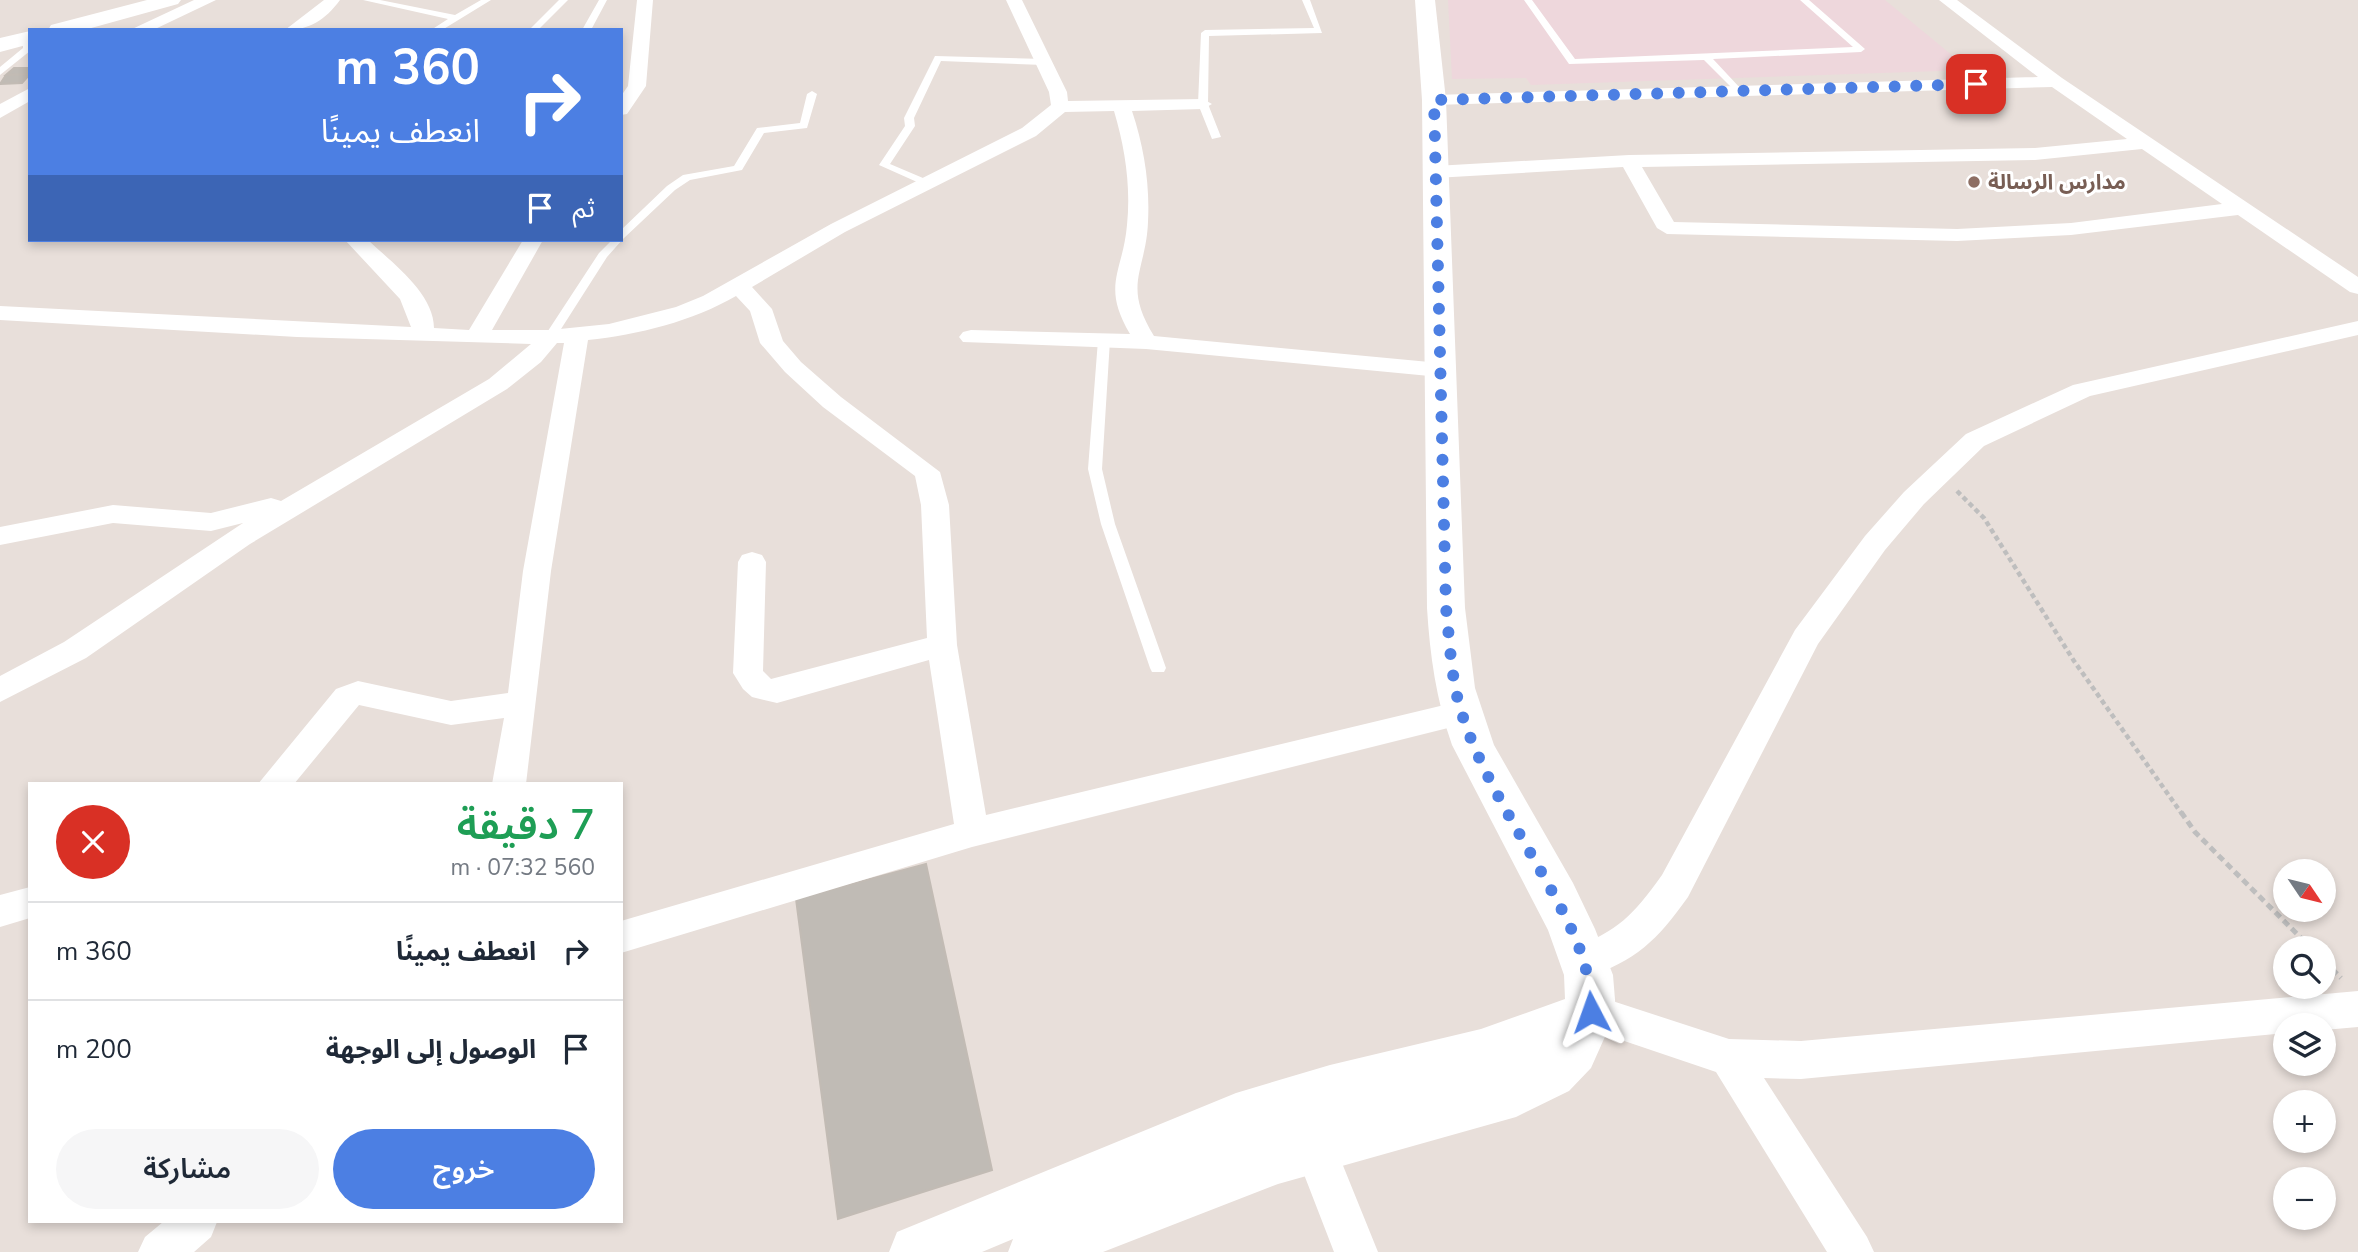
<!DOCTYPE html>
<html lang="ar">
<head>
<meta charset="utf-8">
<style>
	body { margin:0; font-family:"Nunito Sans","Noto Sans Arabic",sans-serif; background:#f6f6f7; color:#1f2937; direction:rtl; height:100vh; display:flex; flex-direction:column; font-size:26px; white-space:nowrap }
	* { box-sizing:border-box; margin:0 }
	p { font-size:23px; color:#747a83 }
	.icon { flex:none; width:38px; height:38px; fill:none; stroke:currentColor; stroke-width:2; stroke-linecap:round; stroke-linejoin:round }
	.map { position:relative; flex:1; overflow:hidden; direction:ltr }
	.side { position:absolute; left:28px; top:782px; width:595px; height:441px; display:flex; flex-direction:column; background:#fff; border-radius:0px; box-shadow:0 4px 10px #0003; direction:rtl }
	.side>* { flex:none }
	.guide { position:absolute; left:28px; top:28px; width:595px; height:214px; border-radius:0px; box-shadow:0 4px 10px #0003; direction:rtl; background:#4c7fe3; color:#fff; overflow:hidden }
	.needle { width:46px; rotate:125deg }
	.controls { position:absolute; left:2273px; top:859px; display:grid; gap:14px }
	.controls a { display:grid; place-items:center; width:63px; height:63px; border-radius:50%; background:#fff; box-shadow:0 4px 10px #0003; font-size:35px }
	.pin { position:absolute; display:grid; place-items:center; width:60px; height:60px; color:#fff; margin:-30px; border-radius:14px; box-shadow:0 4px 10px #0006 }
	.me { position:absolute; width:77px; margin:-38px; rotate:356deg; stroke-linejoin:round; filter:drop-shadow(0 0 5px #0008) }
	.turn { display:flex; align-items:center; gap:24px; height:147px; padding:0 28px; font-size:32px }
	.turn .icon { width:91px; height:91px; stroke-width:2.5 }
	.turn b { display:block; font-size:49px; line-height:60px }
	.then { display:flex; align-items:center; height:66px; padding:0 28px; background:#0003; gap:14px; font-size:26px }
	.round { display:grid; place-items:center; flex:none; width:74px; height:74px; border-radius:37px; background:#f6f6f7 }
	.overview { display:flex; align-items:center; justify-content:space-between; height:119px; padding:0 28px }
	h1 { font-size:42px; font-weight:600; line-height:52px; color:#1e9e55 }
	.cta { display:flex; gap:14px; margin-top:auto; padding:14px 28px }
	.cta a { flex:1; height:80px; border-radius:42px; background:#4c7fe3; color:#fff; font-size:28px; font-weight:600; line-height:80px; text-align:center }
	.cta a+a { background:#f6f6f7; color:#1f2937 }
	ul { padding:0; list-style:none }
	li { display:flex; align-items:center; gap:21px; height:98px; padding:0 28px; border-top:2px solid #e0e1e3 }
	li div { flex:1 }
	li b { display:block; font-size:26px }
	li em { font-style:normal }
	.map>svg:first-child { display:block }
</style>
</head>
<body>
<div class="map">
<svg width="2358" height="1252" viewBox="0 0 2358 1252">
	<rect width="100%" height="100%" fill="#e8dfda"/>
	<!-- medical -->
	<path fill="#eed7dc" d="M1448 0H1885L1970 70 1531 85 1526 78 1452 79Z"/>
	<!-- building -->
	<path fill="#c0bbb5" stroke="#c2bbb4" stroke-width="2" d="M14 68H30V74L6 75Z
		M30 74 22 83 0 84 6 75Z
		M926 864 992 1170 838 1219 796 899Z"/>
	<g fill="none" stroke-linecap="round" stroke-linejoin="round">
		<!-- path-far1 -->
		<path stroke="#bebebe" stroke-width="4.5" stroke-dasharray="5 3.5" stroke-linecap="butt" d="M1957 491 1984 518 2074 661 2182 814"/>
		<!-- path -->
		<path stroke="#bebebe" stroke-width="5" stroke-dasharray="7 4.5" stroke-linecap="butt" d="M2181 812 2195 832 2311 948
			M2324 961 2341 978"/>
		<!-- lane -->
		<path fill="#fff" fill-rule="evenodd" d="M363 0H380L455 15 481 0H491L442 30H431L448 19Z
			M559 0H568L538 30H529Z
			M599 0H607L591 30H582Z
			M1302 0H1310L1322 33 1209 36 1208 104 1221 137 1212 139 1198 104 1201 33 1205 30 1314 28Z
			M1524 0H1532L1575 59 1853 47 1800 0H1809L1865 49 1861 52 1713 59 1741 89V93L1738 94 1704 60 1569 64Z
			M20 37 30 41V51L0 75V67L23 48V44L16 40Z
			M935 56 1044 59 1049 62 1044 65 941 61 914 118 915 126 890 164 930 181V185L926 186 879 165 905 126 904 118Z
			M812 91 817 94 807 128 764 133 742 170 690 180 675 190 623 239 607 257 554 340H546L544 337 599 253 612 240H621V230L667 186 683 175 734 166 757 128 800 123 807 94Z
			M1104 336 1110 340 1102 469 1115 524 1166 668 1164 672H1152L1150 668 1101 524 1088 469 1098 340Z"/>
		<!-- street -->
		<path fill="#fff" fill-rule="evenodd" d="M194 0H216L153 30H130Z
			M324 0H340C325 20 310 30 285 30Z
			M637 0H653L646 86 627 114 621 115V96L628 86Z
			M1006 0H1022L1067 92 1068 101 1203 99 1212 104 1203 109 1132 111C1144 147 1150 184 1148 222 1146 272 1122 284 1154 336L1440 363 1449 365 1452 370 1449 375 1440 377 1146 349 963 342 959 337 963 332 971 330 1130 334C1101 285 1123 272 1127 225 1131 186 1125 148 1114 111L1065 112 1036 136 845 232 752 287 772 309 783 341 801 362 841 397 940 472 949 505 957 645 986 815 1461 701 1472 704 1477 713 1472 722 972 847 621 953V921L954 824 929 660 777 703 752 697 743 689 733 673 738 562 742 555 752 552 762 555 766 562 763 671 771 679 927 638 921 505 915 476 823 407 785 372 760 343 750 311 736 296C693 321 638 335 588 340L551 571 526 784H492L504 718 451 725 359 705 294 784H258L336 689 358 681 451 701 508 693 523 571 564 343H557L541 362 507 389 250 544 86 658 0 702V676L64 642 243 523 211 531 113 523 0 545V527L113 505 211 513 271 498 281 501 489 379 531 344 297 337 0 320V306L411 327 400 299 345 240H368C391 262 434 293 434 328L469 330 523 240H543L492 330H550L609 324 676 307 703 296 831 224 1022 128 1051 105 1049 92Z
			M1939 0H1957L2062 78 2358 277V294L2350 292 2238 215 2071 235 1957 241 1667 234 1657 228 1623 167 1435 178 1425 172 1435 166 1629 155 2035 148 2127 139 2052 87 1434 105 1425 100 1434 95 2038 77ZM2142 149 2222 204 2071 223 1957 229 1674 222 1642 167 2035 160Z
			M30 88V101L0 118V104Z
			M2358 321V335L2090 396 1984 446 1924 504 1885 550 1818 644 1688 897C1656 942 1637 959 1585 979L1572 974 1566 962 1572 950C1620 928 1631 918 1662 875L1795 630 1865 536 1904 492 1966 434 2073 385Z
			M30 887V918L0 927V895Z
			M2358 991V1027L2324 1030V1026H2286V1033L1801 1079 1764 1078 1867 1237 1874 1252H1827L1716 1072 1577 1025 1572 1012 1577 999 1591 994 1729 1039 1801 1041Z
			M1314 1125 1329 1131 1378 1252H1334L1293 1146 1299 1131Z
			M163 1222H217L211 1237 194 1252H138L145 1237Z"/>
		<!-- secondary -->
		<path fill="#fff" fill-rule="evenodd" d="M147 0H181L178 4 84 30H48L51 25Z
			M1415 0H1435L1446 100 1465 608 1475 688 1494 745 1573 883 1595 929 1613 975 1616 1012 1591 1068 1569 1091 1516 1117 1278 1184 1103 1252H1008L1013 1239 982 1252H889L897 1232 1236 1093 1330 1065 1481 1029 1565 999 1564 975 1548 930 1452 745C1436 699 1430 656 1427 608L1422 100Z
			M30 31V44L0 52V38Z"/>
	</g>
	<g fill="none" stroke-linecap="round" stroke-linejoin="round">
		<!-- route -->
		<path stroke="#4c7fe3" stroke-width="12" stroke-dasharray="0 21.6" d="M1591 1012C1592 965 1571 926 1549 886 1519 831 1481 774 1462 714 1451 681 1450 643 1446 608L1434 100 1976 84"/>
	</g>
	<!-- markers -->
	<circle fill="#8d6e63" stroke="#fff" stroke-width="2.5" cx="1974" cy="182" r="7"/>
	<g text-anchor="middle" stroke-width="6" stroke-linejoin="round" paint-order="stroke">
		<!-- far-education labels -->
		<g font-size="21" font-weight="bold" fill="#785e54" stroke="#fff" text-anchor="start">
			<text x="1988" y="189">مدارس الرسالة</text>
		</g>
	</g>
</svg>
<div class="controls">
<a><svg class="needle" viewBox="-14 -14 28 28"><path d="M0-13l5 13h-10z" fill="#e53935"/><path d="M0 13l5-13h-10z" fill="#747a83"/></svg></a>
<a><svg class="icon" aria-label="search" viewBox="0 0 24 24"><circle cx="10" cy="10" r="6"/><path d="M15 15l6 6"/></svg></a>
<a><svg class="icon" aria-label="layers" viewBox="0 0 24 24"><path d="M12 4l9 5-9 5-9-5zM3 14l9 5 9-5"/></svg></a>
<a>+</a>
<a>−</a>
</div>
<div class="pin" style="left:1976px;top:84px;background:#d93025"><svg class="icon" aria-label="arrive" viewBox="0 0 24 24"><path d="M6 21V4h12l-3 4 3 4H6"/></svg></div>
<svg class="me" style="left:1591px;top:1012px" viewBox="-20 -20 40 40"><path d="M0-17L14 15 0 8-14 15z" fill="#4c7fe3" stroke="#fff" stroke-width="4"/></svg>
<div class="guide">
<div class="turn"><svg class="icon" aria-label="right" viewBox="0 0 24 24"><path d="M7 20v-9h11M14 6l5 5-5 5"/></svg><div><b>360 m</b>انعطف يمينًا</div></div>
<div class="then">ثم<svg class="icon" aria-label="arrive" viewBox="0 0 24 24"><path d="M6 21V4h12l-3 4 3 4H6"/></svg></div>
</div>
<section class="side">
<div class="overview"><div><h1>7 دقيقة</h1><p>560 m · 07:32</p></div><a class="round" style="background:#d93025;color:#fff"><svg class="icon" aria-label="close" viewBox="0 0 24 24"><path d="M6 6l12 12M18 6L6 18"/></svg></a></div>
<ul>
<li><svg class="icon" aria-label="right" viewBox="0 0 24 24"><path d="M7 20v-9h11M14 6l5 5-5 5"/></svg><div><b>انعطف يمينًا</b></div><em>360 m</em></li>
<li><svg class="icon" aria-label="arrive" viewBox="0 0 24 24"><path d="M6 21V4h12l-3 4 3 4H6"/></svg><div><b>الوصول إلى الوجهة</b></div><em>200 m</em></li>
</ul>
<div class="cta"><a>خروج</a><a>مشاركة</a></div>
</section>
</div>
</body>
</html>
